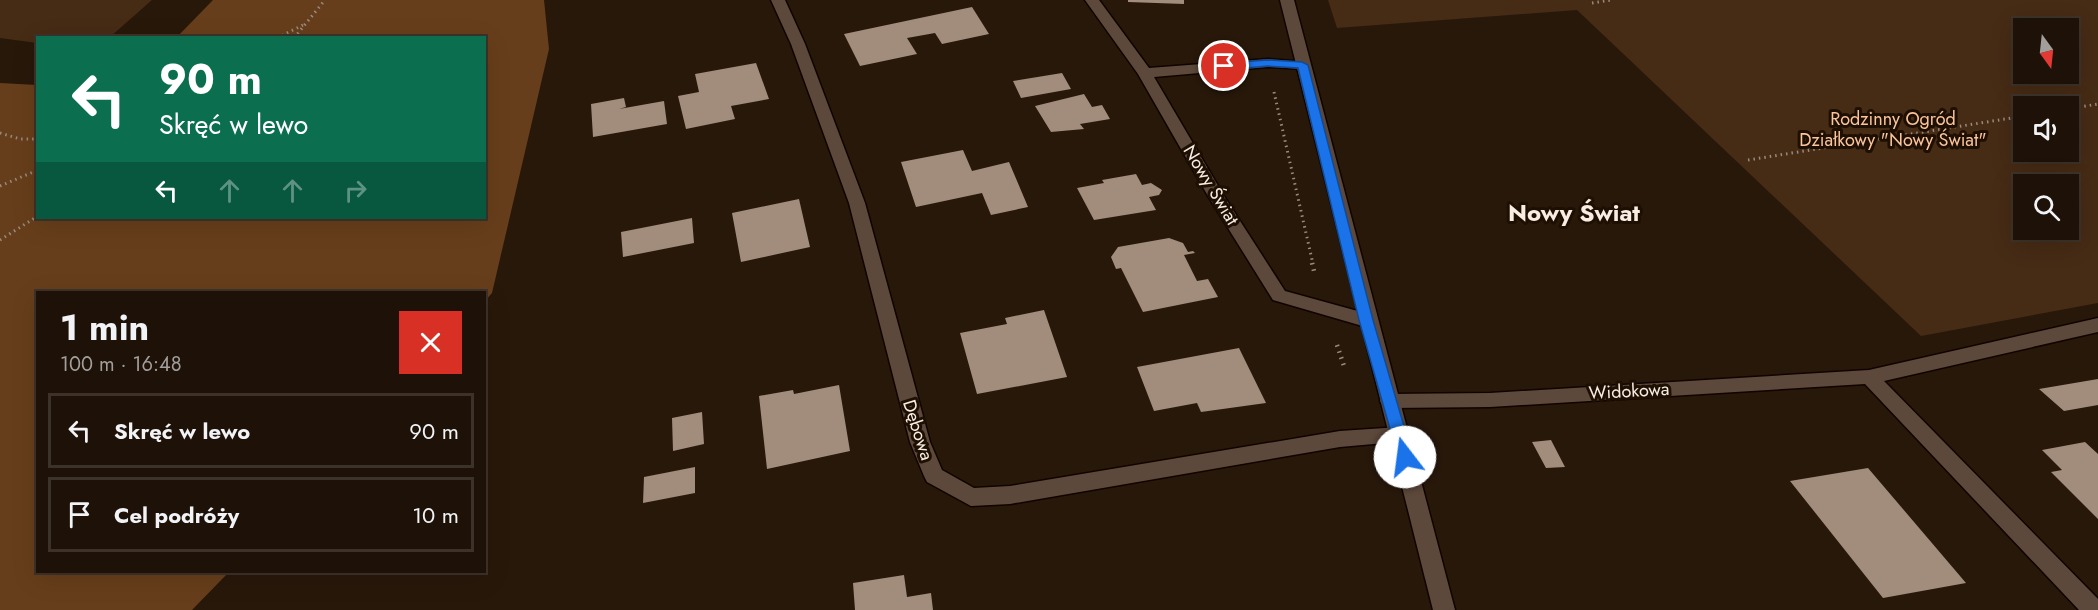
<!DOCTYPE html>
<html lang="pl">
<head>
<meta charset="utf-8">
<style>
	body { margin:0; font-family:Jost,sans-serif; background:#2b2016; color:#f1f3f6; height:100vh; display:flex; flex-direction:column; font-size:22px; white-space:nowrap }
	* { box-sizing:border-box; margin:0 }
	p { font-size:20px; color:#a19e9c }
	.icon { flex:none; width:33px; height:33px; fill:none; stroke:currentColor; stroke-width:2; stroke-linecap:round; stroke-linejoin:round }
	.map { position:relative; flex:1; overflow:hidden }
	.sheet { position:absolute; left:36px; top:291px; width:450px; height:282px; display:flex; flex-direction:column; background:#1e1208; border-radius:0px; box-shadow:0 6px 24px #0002,0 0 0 2px #3c3229 }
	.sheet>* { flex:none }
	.hud { position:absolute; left:36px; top:36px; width:450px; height:183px; border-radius:0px; box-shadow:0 6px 24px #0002,0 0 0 2px #3c3229; background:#0b6e4f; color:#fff; overflow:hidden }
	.needle { width:39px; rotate:165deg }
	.buttons { position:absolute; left:2013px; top:18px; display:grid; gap:12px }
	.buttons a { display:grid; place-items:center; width:66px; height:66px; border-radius:0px; background:#1e1208; box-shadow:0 6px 24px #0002,0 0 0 2px #3c3229; font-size:30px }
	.pin { position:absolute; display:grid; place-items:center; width:51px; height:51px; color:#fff; margin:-26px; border:3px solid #fff; border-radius:50%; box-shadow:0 2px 6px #0007 }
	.me { position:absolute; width:66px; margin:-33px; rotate:345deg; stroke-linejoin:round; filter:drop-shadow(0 0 4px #0008) }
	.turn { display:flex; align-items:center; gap:21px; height:126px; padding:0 24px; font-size:27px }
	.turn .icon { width:78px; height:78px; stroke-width:2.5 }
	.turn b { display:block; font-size:42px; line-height:51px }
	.lanes { display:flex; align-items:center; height:57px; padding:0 24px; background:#0003; justify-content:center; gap:30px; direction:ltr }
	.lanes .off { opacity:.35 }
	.round { display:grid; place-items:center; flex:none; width:63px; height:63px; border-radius:0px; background:#2b2016 }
	.overview { display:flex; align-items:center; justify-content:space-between; height:102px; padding:0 24px }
	h1 { font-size:36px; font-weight:700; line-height:45px }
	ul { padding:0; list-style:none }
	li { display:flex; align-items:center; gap:18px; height:75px; margin:0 12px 9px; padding:0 12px; border:3px solid #3c3229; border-radius:0px }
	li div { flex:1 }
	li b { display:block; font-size:22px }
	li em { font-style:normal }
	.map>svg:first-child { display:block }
</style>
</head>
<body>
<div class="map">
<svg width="2098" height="610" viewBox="0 0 2098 610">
	<rect width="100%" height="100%" fill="#28180a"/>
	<!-- green -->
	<path fill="#462b15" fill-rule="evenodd" d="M0 0H152L110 37 38 38 37 43 0 38Z
		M1328 0H2098V303L1921 336 1577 10 1337 28ZM2024 28H2068V74H2024ZM2024 106H2068V152H2024ZM2024 184H2068V230H2024Z"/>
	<!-- forest -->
	<path fill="#673e1b" d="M213 0H544L549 49 492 293 485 301 484 292H38V572H229L192 610H0V83L37 85 38 218H484V38L177 37Z"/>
	<!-- building -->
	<path fill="#a28c7c" d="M1128 0H1184V4L1128 2Z
		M972 7 989 34 942 44 935 33 907 38 917 54 860 66 844 34Z
		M756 63 769 99 731 106 735 119 686 129 678 96 699 92 695 74Z
		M1062 73 1071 89 1021 98 1013 81Z
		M1084 94 1092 107 1102 105 1110 119 1080 124 1084 129 1051 132 1035 106Z
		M624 98 626 107 619 109 664 101 667 124 593 137 591 104Z
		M963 150 972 171 1009 162 1028 207 991 215 982 193 916 207 901 162Z
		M1136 174 1142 185 1151 183 1162 190 1159 195 1149 197 1156 210 1094 220 1077 188 1104 183 1102 180Z
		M799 199 810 247 741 262 732 213Z
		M692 218 694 243 623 257 621 232Z
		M1169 238 1183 243 1188 252 1193 251 1195 253 1184 255 1197 281 1208 279 1218 297 1143 312 1121 268 1116 269 1111 257 1118 247Z
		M1044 310 1067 377 977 394 960 333 1007 324 1005 318Z
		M1239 348 1266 403 1201 412 1197 403 1154 411 1137 367Z
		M2098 379V405L2064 411 2039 389Z
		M839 385 850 451 767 469 759 396 793 390 794 394Z
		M702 412 704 444 673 451 672 418Z
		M1551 440 1565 467 1546 468 1532 442Z
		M2085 442 2098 454V519L2051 472 2062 470 2042 450Z
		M695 467V493L643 503 644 477Z
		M1868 468 1966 583 1883 598 1790 481Z
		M904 575 907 597 931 593 933 610H855L853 583Z"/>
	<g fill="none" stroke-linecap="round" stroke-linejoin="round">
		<!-- minor casing -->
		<g stroke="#100400" stroke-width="3">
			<path id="minor" d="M771 0H785L805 44 865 203 930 442 942 470 974 488 1010 486 1340 431 1400 427 1407 429 1410 435 1407 441 1340 447 1010 504 971 506 927 482 924 476 910 442 849 203 791 44Z
				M1085 0H1099L1149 68 1268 59 1307 62 1309 65 1302 69 1268 67 1154 77 1224 196 1285 291 1372 315 1375 320 1372 325 1366 327 1273 300 1208 196 1138 74Z
				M2098 318V332L1884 381 2098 599V610H2079L1865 384 1490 407 1390 408 1383 406 1380 401 1383 396 1390 394 1490 393 1869 370Z"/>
		</g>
		<!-- tertiary casing -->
		<g stroke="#100400" stroke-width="3">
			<path id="tertiary" d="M1280 0H1294L1455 610H1433Z"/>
		</g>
		<!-- path-far1 -->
		<path stroke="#988a7f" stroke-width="3" stroke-dasharray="1.5 4" stroke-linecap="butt" d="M1592 3 1611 0
			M277 38 303 25
			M294 38 325 0
			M1274 92 1313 264
			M2068 109 2098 104
			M0 133 20 139H38
			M1748 160 2024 116
			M0 186 38 170
			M0 240 38 216"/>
		<!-- path -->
		<path stroke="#988a7f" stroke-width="4.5" stroke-dasharray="1.5 5" stroke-linecap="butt" d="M1312 263 1315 275
			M1337 345 1344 366"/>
		<!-- minor -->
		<use href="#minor" fill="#5d493b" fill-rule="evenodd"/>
		<!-- tertiary -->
		<use href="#tertiary" fill="#5d493b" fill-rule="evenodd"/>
	</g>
	<!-- route -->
	<path fill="#1a73e8" stroke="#114b97" stroke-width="1.5" d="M1268 60 1302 62 1308 65 1373 320 1413 457 1411 461 1405 463 1398 457 1359 320 1298 68 1268 66 1224 70 1218 66 1224 63Z"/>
	<g text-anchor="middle" stroke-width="6" stroke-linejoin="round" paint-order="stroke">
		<!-- park labels -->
		<g font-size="18" fill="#fcc59b" stroke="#1e0f03">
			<text x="1893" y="125">Rodzinny Ogród<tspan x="1893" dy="21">Działkowy "Nowy Świat"</tspan></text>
		</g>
		<!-- street labels -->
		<g font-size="18" fill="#f8ece3" stroke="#1e0f03">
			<text transform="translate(1211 185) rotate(59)" y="6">Nowy Świat</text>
			<text transform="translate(1629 391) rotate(-3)" y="6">Widokowa</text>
			<text transform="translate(918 430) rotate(72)" y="6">Dębowa</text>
		</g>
		<!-- district labels -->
		<g font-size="24" font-weight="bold" fill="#f8ece3" stroke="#1e0f03">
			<text x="1574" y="221">Nowy Świat</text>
		</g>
	</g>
</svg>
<div class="buttons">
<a><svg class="needle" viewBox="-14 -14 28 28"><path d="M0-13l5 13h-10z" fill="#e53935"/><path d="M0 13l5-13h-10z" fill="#a19e9c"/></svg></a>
<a><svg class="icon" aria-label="sound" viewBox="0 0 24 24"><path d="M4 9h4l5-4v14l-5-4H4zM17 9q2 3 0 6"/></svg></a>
<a><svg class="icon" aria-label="search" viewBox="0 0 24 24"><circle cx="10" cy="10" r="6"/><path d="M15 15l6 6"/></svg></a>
</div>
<div class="pin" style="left:1224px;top:66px;background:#d93025"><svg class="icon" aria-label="arrive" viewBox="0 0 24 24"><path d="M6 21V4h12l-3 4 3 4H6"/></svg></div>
<svg class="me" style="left:1405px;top:457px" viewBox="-20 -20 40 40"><circle r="19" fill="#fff"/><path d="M0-13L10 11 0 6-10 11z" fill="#1a73e8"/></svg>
<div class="hud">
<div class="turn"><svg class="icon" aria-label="left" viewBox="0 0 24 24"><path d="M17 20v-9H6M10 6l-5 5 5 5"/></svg><div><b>90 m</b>Skręć w lewo</div></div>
<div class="lanes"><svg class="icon" aria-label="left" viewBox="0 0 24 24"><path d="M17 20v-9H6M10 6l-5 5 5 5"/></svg><svg class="icon off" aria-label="ahead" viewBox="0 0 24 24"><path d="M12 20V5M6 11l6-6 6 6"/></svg><svg class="icon off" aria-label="ahead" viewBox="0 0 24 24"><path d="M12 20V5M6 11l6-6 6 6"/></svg><svg class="icon off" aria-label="right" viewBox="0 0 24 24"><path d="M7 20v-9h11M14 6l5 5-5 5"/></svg></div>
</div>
<section class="sheet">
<div class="overview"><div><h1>1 min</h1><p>100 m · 16:48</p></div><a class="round" style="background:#d93025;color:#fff"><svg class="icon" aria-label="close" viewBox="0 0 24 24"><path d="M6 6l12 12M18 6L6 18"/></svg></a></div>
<ul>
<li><svg class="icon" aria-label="left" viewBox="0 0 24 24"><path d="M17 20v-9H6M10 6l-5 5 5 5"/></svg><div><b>Skręć w lewo</b></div><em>90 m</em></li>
<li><svg class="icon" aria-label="arrive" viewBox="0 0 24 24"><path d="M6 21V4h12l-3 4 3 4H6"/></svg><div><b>Cel podróży</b></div><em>10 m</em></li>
</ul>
</section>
</div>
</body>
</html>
